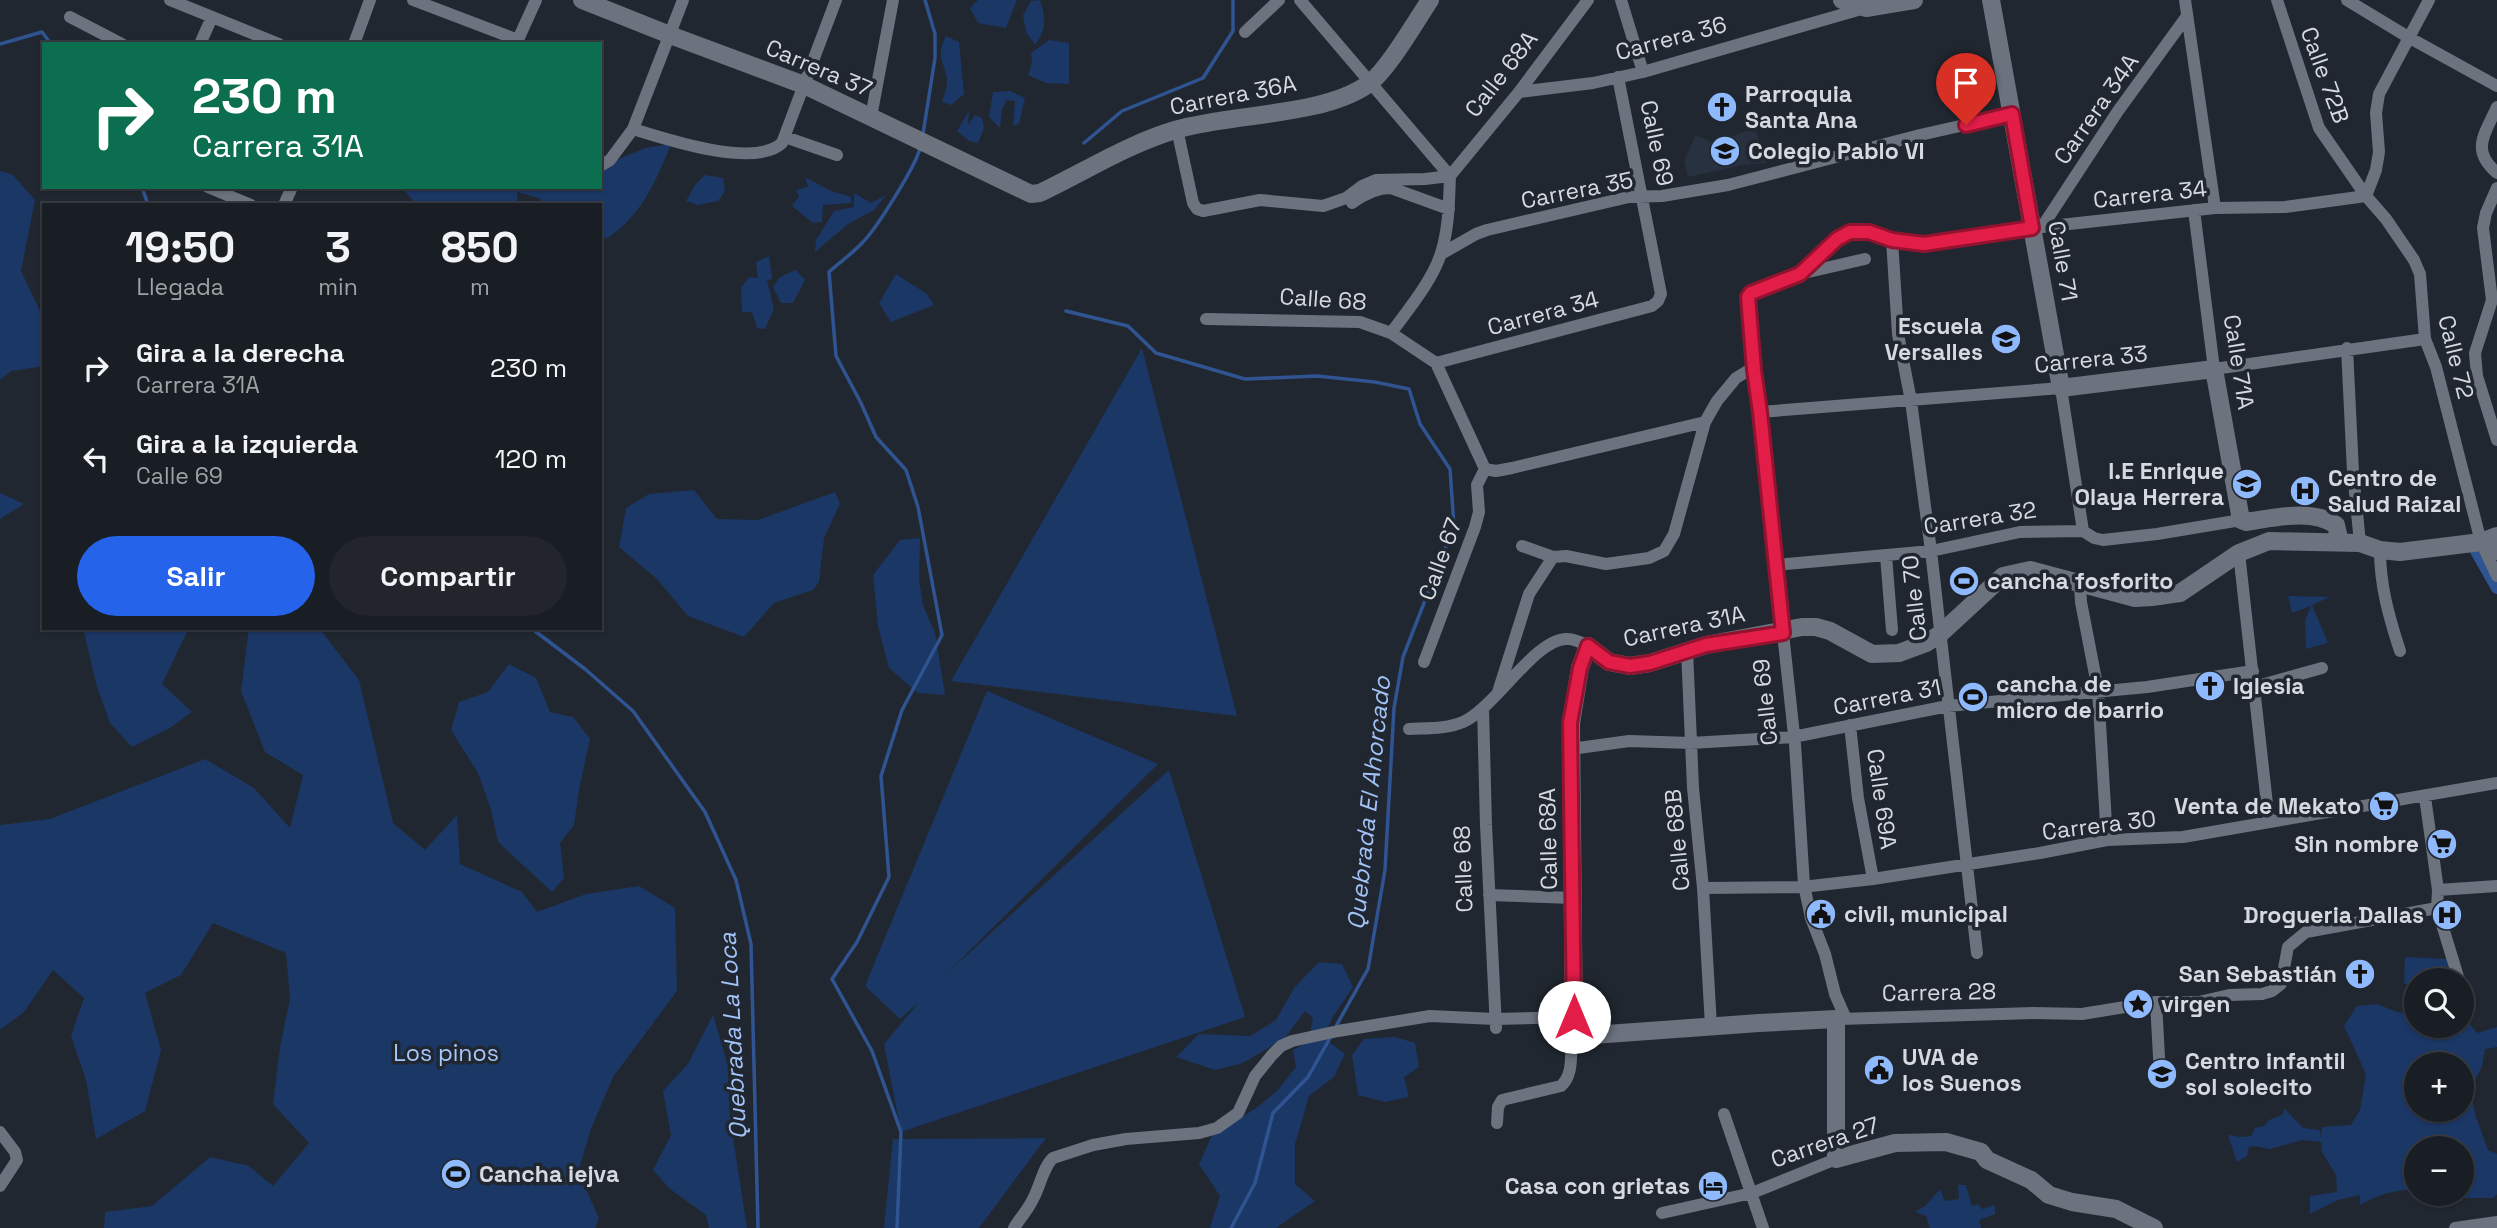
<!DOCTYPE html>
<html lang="es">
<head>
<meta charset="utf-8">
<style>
	body { margin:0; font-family:"Space Grotesk",sans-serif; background:#22262c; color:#f1f3f6; height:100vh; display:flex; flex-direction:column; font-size:26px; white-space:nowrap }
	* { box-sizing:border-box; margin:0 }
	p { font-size:23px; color:#9fa2a6 }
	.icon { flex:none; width:38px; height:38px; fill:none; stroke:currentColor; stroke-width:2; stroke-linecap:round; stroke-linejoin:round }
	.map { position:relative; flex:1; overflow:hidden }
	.details { position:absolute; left:42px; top:203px; width:560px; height:427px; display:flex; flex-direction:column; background:#191d24; border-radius:0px; box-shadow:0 2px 5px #0004,0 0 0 2px #373b41 }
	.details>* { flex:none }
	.hud { position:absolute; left:42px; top:42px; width:560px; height:147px; border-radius:0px; box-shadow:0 2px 5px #0004,0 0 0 2px #373b41; background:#0b6e4f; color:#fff; overflow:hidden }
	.tools { position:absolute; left:2404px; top:968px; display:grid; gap:14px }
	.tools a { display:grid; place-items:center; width:70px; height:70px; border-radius:50%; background:#191d24; box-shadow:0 2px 5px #0004,0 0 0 2px #373b41; font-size:35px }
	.pin { position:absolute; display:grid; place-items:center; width:60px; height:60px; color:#fff; margin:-72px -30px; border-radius:50% 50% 50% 0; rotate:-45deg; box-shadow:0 0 7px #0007 }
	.pin .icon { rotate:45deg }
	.me { position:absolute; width:77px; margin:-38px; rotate:0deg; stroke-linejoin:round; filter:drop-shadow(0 0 5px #0008) }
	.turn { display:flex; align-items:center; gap:24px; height:147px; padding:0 35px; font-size:32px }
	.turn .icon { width:91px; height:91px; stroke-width:2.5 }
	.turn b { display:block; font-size:49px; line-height:60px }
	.eta { display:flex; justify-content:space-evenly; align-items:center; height:119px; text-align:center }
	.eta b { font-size:42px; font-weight:700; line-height:49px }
	.primary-button { display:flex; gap:14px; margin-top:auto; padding:14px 35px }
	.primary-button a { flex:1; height:80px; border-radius:42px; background:#2563eb; color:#fff; font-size:28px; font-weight:700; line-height:80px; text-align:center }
	.primary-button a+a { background:#22262c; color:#f1f3f6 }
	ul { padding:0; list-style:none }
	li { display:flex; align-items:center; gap:21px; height:91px; padding:0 35px }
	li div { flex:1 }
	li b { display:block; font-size:26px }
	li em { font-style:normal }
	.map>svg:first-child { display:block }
</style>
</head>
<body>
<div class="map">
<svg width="2497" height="1228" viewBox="0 0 2497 1228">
	<rect width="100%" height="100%" fill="#212730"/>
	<!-- built -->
	<path fill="#27313f" d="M1755 128 1766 163 1743 165 1688 177 1684 160 1696 135 1713 143Z"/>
	<!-- green -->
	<path fill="#1b3765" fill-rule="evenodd" d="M978 0H1017L1006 28 978 23 970 8Z
		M1040 0C1046 18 1046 30 1035 45L1026 32 1023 15 1031 1Z
		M946 36 959 42 964 94 951 105 942 102C944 95 948 86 947 79 943 59 936 56 946 36Z
		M1049 40 1069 43V84L1046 83 1028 75 1032 63 1031 53Z
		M1010 91 1025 98 1019 124 1013 126 1015 101 1007 100 1002 109 1000 128 989 117 993 92Z
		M969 111 968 125 975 115 982 118 984 128 978 143 969 141 957 131Z
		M671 144C655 183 643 213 608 238L600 237V205H544L539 198 517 192 518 205H418L400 187H600V167L645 148Z
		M0 171 13 175 35 200 21 271 40 311 44 366 11 371 0 380Z
		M705 175 723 178 725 191 718 201 698 205 686 201 695 185Z
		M805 177 831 191 851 197V203L823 205 822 222 813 223 792 206 799 196 796 190 808 187Z
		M854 193 871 203 886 195 874 210 848 224 815 252 816 240 834 211 854 207Z
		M769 256 772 279 767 280 774 309 765 329 757 328 752 312H742L741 288 749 277 758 278 756 262Z
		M796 270 805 280 793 303H781L773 287 780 277Z
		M896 274 927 294 934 305 891 322 879 303Z
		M1142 348 1237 716 951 681Z
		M694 490 717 519 758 520 835 492 840 504 824 538 819 582 813 590 774 603 744 637 688 616 656 578 619 547 626 508 649 494Z
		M0 493 24 504 0 519Z
		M920 538 919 580 923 605 935 633 945 695 918 693 889 668 878 626 873 575 900 540Z
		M2288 596 2330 597 2312 605 2328 643 2306 649 2305 621 2311 606 2292 613Z
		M83 628H189L162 684 192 712 170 728 132 747 110 723 97 687Z
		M249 628H319L359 680 393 823 425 850 457 815 460 864 522 892 537 912 586 894 639 886 675 908 677 991 613 1077 591 1129 578 1172 599 1218 595 1228H104L105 1212 152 1206 210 1157 249 1166 273 1186 309 1143 273 1104 280 1047 290 999 286 953 213 923 181 975 145 993 161 1050 145 1111 96 1139 86 1080 71 1036 84 998 53 970 24 1012 0 1030V825L50 819 205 759 254 788 290 828 303 775 265 752 241 691Z
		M509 664 536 678 550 712 573 717 590 739 579 790 574 825 560 843 564 878 552 892 498 842 491 810 478 773 451 730 459 702 488 692Z
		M987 691 1158 764 946 974 1169 770 1245 1017 901 1132 884 1044 919 1002 900 1019 865 986Z
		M2405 957 2448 959V980H2417V985L2404 984Z
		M1319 962 1342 964 1353 987 1332 1018 1324 1038 1345 1054 1334 1077 1309 1096 1295 1144V1184L1315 1201 1276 1228H1210L1220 1196 1199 1164 1212 1135 1255 1109 1277 1091 1296 1067 1293 1050 1308 1042 1313 1018 1305 1011 1285 1038 1243 1063 1215 1070 1176 1057 1199 1034 1250 1036 1276 1020 1294 988Z
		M2377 1004 2397 1012 2417 1014V1026H2462V1021H2467L2477 1033 2497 1027V1047L2485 1049 2482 1066 2470 1091 2476 1117 2488 1150 2497 1154V1194L2493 1198H2466L2443 1194H2462V1148H2417V1190C2394 1189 2380 1194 2360 1205V1195L2338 1200 2310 1214V1196L2337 1192 2336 1175 2322 1152 2321 1142 2302 1140 2270 1149 2254 1146 2249 1147 2247 1156 2237 1162 2228 1135 2241 1137 2251 1136 2255 1128 2264 1126 2269 1120 2282 1115 2285 1109 2303 1128 2320 1130 2321 1138 2322 1127 2351 1125 2360 1110 2366 1074 2344 1026 2357 1006ZM2417 1064H2462V1110H2417Z
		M713 1015 728 1066 730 1118 747 1228H709L706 1215 670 1189 653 1170 671 1135 663 1091 688 1064Z
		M1395 1037 1415 1043 1419 1067 1404 1077 1409 1097 1385 1102 1358 1095 1352 1055 1364 1039Z
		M1046 1138 979 1228H884L893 1139Z
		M1958 1185H1966L1972 1206 1978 1204 1982 1209 1995 1205V1214L1979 1220 1981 1228H1930L1926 1216 1915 1212 1926 1205 1940 1189 1945 1201 1959 1199Z"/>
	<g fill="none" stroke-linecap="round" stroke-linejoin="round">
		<!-- stream -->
		<path stroke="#2f5491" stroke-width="3.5" d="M0 44 42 32 51 44
			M923 134 935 58V34L925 0
			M1084 143 1122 111 1203 78 1233 31V0
			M143 190 148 205
			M1066 311 1128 326 1156 353 1245 379 1317 376 1375 382 1409 389 1420 424 1450 469 1454 526 1403 657 1394 708 1385 870 1368 969 1335 1028
			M531 628 585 669 633 711 705 812 736 880 751 944 758 1228
			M897 1228 901 1132 872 1051 832 979 857 942 889 877 881 776 902 710 942 635 918 507 906 470 876 437 861 403 836 356 829 272C840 262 853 253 863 242 876 229 916 166 920 148
			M1231 1228 1255 1183 1273 1113 1308 1077 1330 1038"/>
		<!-- canal -->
		<path stroke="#2f5491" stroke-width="12" d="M2476 551 2497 588"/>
		<!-- street -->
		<path stroke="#6c737e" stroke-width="12" d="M170 0 279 44
			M413 0 518 40
			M1300 0 1450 176
			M1621 0 1643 72
			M2185 0 2215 208
			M2277 0 2319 128 2366 196 2386 219 2414 260 2420 274 2425 339 2436 367 2481 542 2497 576
			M2347 0 2408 37 2497 86
			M70 17 122 44
			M1245 32 1279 0
			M200 44 212 17
			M354 44 370 0
			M516 44 536 0
			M1519 92 1593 83 1643 72 1865 8
			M2497 107C2485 134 2470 150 2497 173
			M871 117 893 0
			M633 129C666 139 754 169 782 143L836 0
			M1177 129 1193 203 1197 209 1203 211 1260 200 1323 206 1346 198 1362 186 1376 180 1425 179 1450 176
			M785 137 837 155
			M600 166 610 160 633 129 683 0
			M1450 176 1519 92 1588 0
			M208 187 251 205
			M2497 188 2486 213 2483 228 2492 300 2475 353 2477 376 2497 440
			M2366 196 2376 170 2379 152 2376 113 2379 94 2429 0
			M1352 203C1364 194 1377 188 1391 188L1449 209
			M284 205 292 187
			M2194 210 2214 369 2425 339
			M2042 227 2118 111 2187 16
			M1892 240 1898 334 1911 401 1931 551 1977 953
			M1441 254 1476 234 1487 230 1629 197 1662 196 1728 185 1920 135 2013 114
			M1804 273 1865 259
			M1206 319 1360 322 1391 333 1436 363 1485 469
			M1391 333C1407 311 1433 280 1441 253 1449 228 1449 201 1450 176
			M2347 348 2353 472 2360 543
			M1436 363 1652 306 1658 301 1661 294 1618 77
			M1760 412 2061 388 2083 531
			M1485 469 1496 471 1512 468 1705 422
			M2490 540 2497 554
			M1522 546 1553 557 1566 556 1606 564 1649 558 1664 551 1674 534 1705 422 1717 401 1736 378 1754 367
			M2380 550C2380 586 2389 617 2400 651
			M2239 553 2269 822
			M1886 556 1892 630
			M1776 565 1931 551 2020 532 2083 531 2094 538 2103 540 2157 534 2241 520
			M2080 585 2081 602 2098 690 2107 840
			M1687 650 1693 788 1703 888 1711 1026
			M1424 662 1475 527 1479 512 1477 485 1485 469
			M2254 687 2322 668
			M1498 692 1529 594 1553 557
			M1483 708 1486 825 1496 1028
			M1850 725 1858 798 1873 879
			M1409 729C1426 728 1447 729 1463 722 1494 709 1537 636 1568 639 1575 639 1582 643 1588 646
			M1571 749 1629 741 1691 743 1793 737 1948 706 2147 687 2253 671
			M2425 797 2438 890 2437 908 2459 980
			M1703 888 1802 887 1873 879 2040 853 2107 840 2183 837 2497 783
			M2438 890 2497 886
			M1489 895 1573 898
			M2156 1002 2160 1075
			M1840 1019 2033 1013 2082 1014 2156 1002H2199L2229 995 2262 994 2272 991 2281 984 2288 947 2306 932 2437 908
			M1846 1019 1835 994 1825 954 1811 918 1804 885 1795 744 1747 301 1751 293 1800 274 1837 239 1850 232 1859 230 1892 240 1924 244 2042 227 2215 208 2285 207 2366 196
			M1724 1114 1763 1228
			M1497 1123 1498 1107 1502 1100 1561 1086C1576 1072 1568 1051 1574 1034
			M0 1132 15 1152 17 1160 0 1186
			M1662 1213 1752 1193 1836 1159
			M1014 1228C1020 1218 1028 1210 1033 1199 1040 1187 1043 1167 1053 1158L1093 1145 1126 1139 1199 1133 1217 1128 1238 1113 1255 1076 1272 1055 1281 1046 1292 1041 1338 1031 1430 1016 1495 1019 1574 1017
			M2455 1228 2497 1222"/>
		<!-- secondary -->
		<path stroke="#6c737e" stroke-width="18" d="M582 0 670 35 804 85 1031 194 1040 193C1084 172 1128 144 1175 130 1231 113 1320 117 1367 85 1386 73 1416 21 1430 0
			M1842 0 1866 8 1914 0
			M1991 0 2061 388 2214 369 2241 520 2246 522C2275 518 2311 508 2336 525L2340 542
			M2154 1228 2116 1209 2072 1202 2049 1195 2031 1180 1987 1160 1981 1152 1946 1142 1895 1143 1836 1159V1019L1759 1023 1593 1035 1574 1034 1571 723 1580 668 1588 646 1609 662 1630 666 1650 663 1706 645 1802 627H1816L1830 631 1872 654 1899 653 1926 643 1939 635 2003 576 2030 570 2135 598 2152 597 2180 593 2239 553 2269 541 2360 543 2380 550 2400 552 2481 542 2497 536"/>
	</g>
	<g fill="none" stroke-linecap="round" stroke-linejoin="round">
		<!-- route casing -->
		<g stroke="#92132f" stroke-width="18">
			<path id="route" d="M1574 1017 1570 723 1580 668 1588 646 1609 662 1630 666 1650 663 1706 645 1783 633 1760 412 1754 370 1748 297 1751 293 1800 274 1837 239 1850 232H1869L1892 240 1924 244 2032 228 2012 114 1966 125"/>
		</g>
		<!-- route -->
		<use href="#route" stroke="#e11d48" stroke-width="12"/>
	</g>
	<!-- icons -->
	<defs>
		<g id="church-disc" transform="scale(1.575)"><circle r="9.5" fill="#8eb9fc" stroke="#212730"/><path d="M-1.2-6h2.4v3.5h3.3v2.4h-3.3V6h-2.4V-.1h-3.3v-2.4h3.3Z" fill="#111"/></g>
		<g id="school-disc" transform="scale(1.575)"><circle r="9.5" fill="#8eb9fc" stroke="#212730"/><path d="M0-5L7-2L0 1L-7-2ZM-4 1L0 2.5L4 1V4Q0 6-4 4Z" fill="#111"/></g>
		<g id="hospital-disc" transform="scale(1.575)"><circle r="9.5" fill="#8eb9fc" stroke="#212730"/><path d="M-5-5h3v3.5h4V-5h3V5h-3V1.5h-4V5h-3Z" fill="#111"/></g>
		<g id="stadium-disc" transform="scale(1.575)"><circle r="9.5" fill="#8eb9fc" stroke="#212730"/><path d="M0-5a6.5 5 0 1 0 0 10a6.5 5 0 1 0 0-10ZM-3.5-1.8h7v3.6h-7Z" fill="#111"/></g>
		<g id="supermarket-disc" transform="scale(1.575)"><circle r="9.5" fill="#8eb9fc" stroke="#212730"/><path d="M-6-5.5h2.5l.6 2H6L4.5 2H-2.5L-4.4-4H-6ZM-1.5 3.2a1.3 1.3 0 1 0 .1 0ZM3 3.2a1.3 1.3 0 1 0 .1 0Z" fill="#111"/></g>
		<g id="civic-disc" transform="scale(1.575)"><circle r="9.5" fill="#8eb9fc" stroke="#212730"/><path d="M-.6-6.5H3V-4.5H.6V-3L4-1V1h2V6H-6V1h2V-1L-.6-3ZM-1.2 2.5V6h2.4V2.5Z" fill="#111"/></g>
		<g id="sight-disc" transform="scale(1.575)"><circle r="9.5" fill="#8eb9fc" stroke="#212730"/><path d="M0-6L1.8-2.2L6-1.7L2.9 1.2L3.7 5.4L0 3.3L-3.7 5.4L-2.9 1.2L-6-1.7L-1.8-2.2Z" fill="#111"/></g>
		<g id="hotel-disc" transform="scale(1.575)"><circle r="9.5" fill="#8eb9fc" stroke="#212730"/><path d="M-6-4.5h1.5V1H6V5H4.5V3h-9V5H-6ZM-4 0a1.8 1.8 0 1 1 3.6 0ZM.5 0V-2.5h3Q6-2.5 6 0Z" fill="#111"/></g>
	</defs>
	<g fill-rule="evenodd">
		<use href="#church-disc" x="1722" y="107"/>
		<use href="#school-disc" x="1725" y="151"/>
		<use href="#school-disc" x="2006" y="339"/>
		<use href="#school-disc" x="2247" y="484"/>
		<use href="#hospital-disc" x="2305" y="491"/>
		<use href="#stadium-disc" x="1964" y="581"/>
		<use href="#church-disc" x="2210" y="686"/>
		<use href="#stadium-disc" x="1973" y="697"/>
		<use href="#supermarket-disc" x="2384" y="806"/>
		<use href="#supermarket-disc" x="2442" y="844"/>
		<use href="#civic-disc" x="1821" y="914"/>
		<use href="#hospital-disc" x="2447" y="915"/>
		<use href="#church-disc" x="2360" y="974"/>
		<use href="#sight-disc" x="2138" y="1004"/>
		<use href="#civic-disc" x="1879" y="1070"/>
		<use href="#school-disc" x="2162" y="1074"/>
		<use href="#stadium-disc" x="456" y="1174"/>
		<use href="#hotel-disc" x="1713" y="1186"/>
	</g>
	<g text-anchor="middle" stroke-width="7" stroke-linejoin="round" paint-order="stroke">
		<!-- street labels -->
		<g font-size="23" fill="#d6dae0" stroke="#212730">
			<text transform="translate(1671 38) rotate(-15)" y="8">Carrera 36</text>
			<text transform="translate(819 68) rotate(23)" y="8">Carrera 37</text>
			<text transform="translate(1501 74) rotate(-52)" y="8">Calle 68A</text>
			<text transform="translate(2325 75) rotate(70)" y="8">Calle 72B</text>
			<text transform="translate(1233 95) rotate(-11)" y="8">Carrera 36A</text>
			<text transform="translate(2096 109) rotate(-55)" y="8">Carrera 34A</text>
			<text transform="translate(1657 143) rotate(78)" y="8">Calle 69</text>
			<text transform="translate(1577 190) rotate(-11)" y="8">Carrera 35</text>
			<text transform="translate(2150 194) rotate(-6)" y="8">Carrera 34</text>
			<text transform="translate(2063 261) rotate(80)" y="8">Calle 71</text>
			<text transform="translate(1323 299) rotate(4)" y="8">Calle 68</text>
			<text transform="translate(1543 313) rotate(-15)" y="8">Carrera 34</text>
			<text transform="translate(2456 357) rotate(76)" y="8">Calle 72</text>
			<text transform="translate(2091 359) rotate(-6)" y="8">Carrera 33</text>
			<text transform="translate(2239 362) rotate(81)" y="8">Calle 71A</text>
			<text transform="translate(1980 518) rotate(-9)" y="8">Carrera 32</text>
			<text transform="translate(1440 559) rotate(-70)" y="8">Calle 67</text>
			<text transform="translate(1914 598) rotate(-96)" y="8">Calle 70</text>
			<text transform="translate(1684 626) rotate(-12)" y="8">Carrera 31A</text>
			<text transform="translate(1887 697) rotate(-11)" y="8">Carrera 31</text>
			<text transform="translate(1765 702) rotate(-96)" y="8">Calle 69</text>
			<text transform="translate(1882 799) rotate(82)" y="8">Calle 69A</text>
			<text transform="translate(2099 825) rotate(-7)" y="8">Carrera 30</text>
			<text transform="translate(1548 839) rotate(-91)" y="8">Calle 68A</text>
			<text transform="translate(1677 840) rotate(-95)" y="8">Calle 68B</text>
			<text transform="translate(1463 869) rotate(-92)" y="8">Calle 68</text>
			<text transform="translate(1939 992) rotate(-1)" y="8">Carrera 28</text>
			<text transform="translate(1825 1142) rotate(-19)" y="8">Carrera 27</text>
		</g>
		<!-- poi labels -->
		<g font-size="23" font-weight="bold" fill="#d6dae0" stroke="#212730" text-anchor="start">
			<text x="1745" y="102">Parroquia<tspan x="1745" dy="26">Santa Ana</tspan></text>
			<text x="1748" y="159">Colegio Pablo VI</text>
			<text x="1983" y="334" text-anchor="end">Escuela<tspan x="1983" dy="26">Versalles</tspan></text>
			<text x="2224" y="479" text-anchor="end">I.E Enrique<tspan x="2224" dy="26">Olaya Herrera</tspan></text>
			<text x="2328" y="486">Centro de<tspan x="2328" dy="26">Salud Raizal</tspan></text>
			<text x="1987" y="589">cancha fosforito</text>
			<text x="1996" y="692">cancha de<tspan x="1996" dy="26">micro de barrio</tspan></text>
			<text x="2233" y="694">Iglesia</text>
			<text x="2361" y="814" text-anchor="end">Venta de Mekato</text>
			<text x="2419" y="852" text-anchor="end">Sin nombre</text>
			<text x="1844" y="922">civil, municipal</text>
			<text x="2424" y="923" text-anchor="end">Drogueria Dallas</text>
			<text x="2337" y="982" text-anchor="end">San Sebastián</text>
			<text x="2161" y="1012">virgen</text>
			<text x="1902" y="1065">UVA de<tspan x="1902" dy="26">los Suenos</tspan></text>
			<text x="2185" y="1069">Centro infantil<tspan x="2185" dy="26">sol solecito</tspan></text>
			<text x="479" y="1182">Cancha iejva</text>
			<text x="1690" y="1194" text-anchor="end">Casa con grietas</text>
		</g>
		<!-- park labels -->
		<g font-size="23" fill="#a7c8fd" stroke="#212730">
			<text x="446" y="1061">Los pinos</text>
		</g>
		<!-- water labels -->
		<g font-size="24" font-style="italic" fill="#a2c3f8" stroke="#212730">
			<text transform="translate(1369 803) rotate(-84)" y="8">Quebrada El Ahorcado</text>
			<text transform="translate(733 1036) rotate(-93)" y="8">Quebrada La Loca</text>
		</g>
	</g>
</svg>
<div class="tools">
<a><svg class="icon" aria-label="search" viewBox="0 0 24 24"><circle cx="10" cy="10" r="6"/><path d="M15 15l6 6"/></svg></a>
<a>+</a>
<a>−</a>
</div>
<div class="pin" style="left:1966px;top:125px;background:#d93025"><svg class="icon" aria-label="arrive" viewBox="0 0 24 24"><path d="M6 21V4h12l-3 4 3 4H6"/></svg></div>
<svg class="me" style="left:1574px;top:1017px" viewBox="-20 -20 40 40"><circle r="19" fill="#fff"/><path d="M0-13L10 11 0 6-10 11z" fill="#e11d48"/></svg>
<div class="hud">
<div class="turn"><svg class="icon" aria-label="right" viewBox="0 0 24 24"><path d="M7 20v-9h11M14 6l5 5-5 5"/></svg><div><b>230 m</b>Carrera 31A</div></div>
</div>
<section class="details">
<div class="eta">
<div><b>19:50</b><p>Llegada</p></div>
<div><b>3</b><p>min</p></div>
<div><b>850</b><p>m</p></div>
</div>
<ul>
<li><svg class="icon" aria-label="right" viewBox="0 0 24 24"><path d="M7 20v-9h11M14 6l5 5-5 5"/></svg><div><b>Gira a la derecha</b><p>Carrera 31A</p></div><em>230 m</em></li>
<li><svg class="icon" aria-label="left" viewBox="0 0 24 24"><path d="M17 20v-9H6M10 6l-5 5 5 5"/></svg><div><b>Gira a la izquierda</b><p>Calle 69</p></div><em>120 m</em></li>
</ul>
<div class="primary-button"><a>Salir</a><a>Compartir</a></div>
</section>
</div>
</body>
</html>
